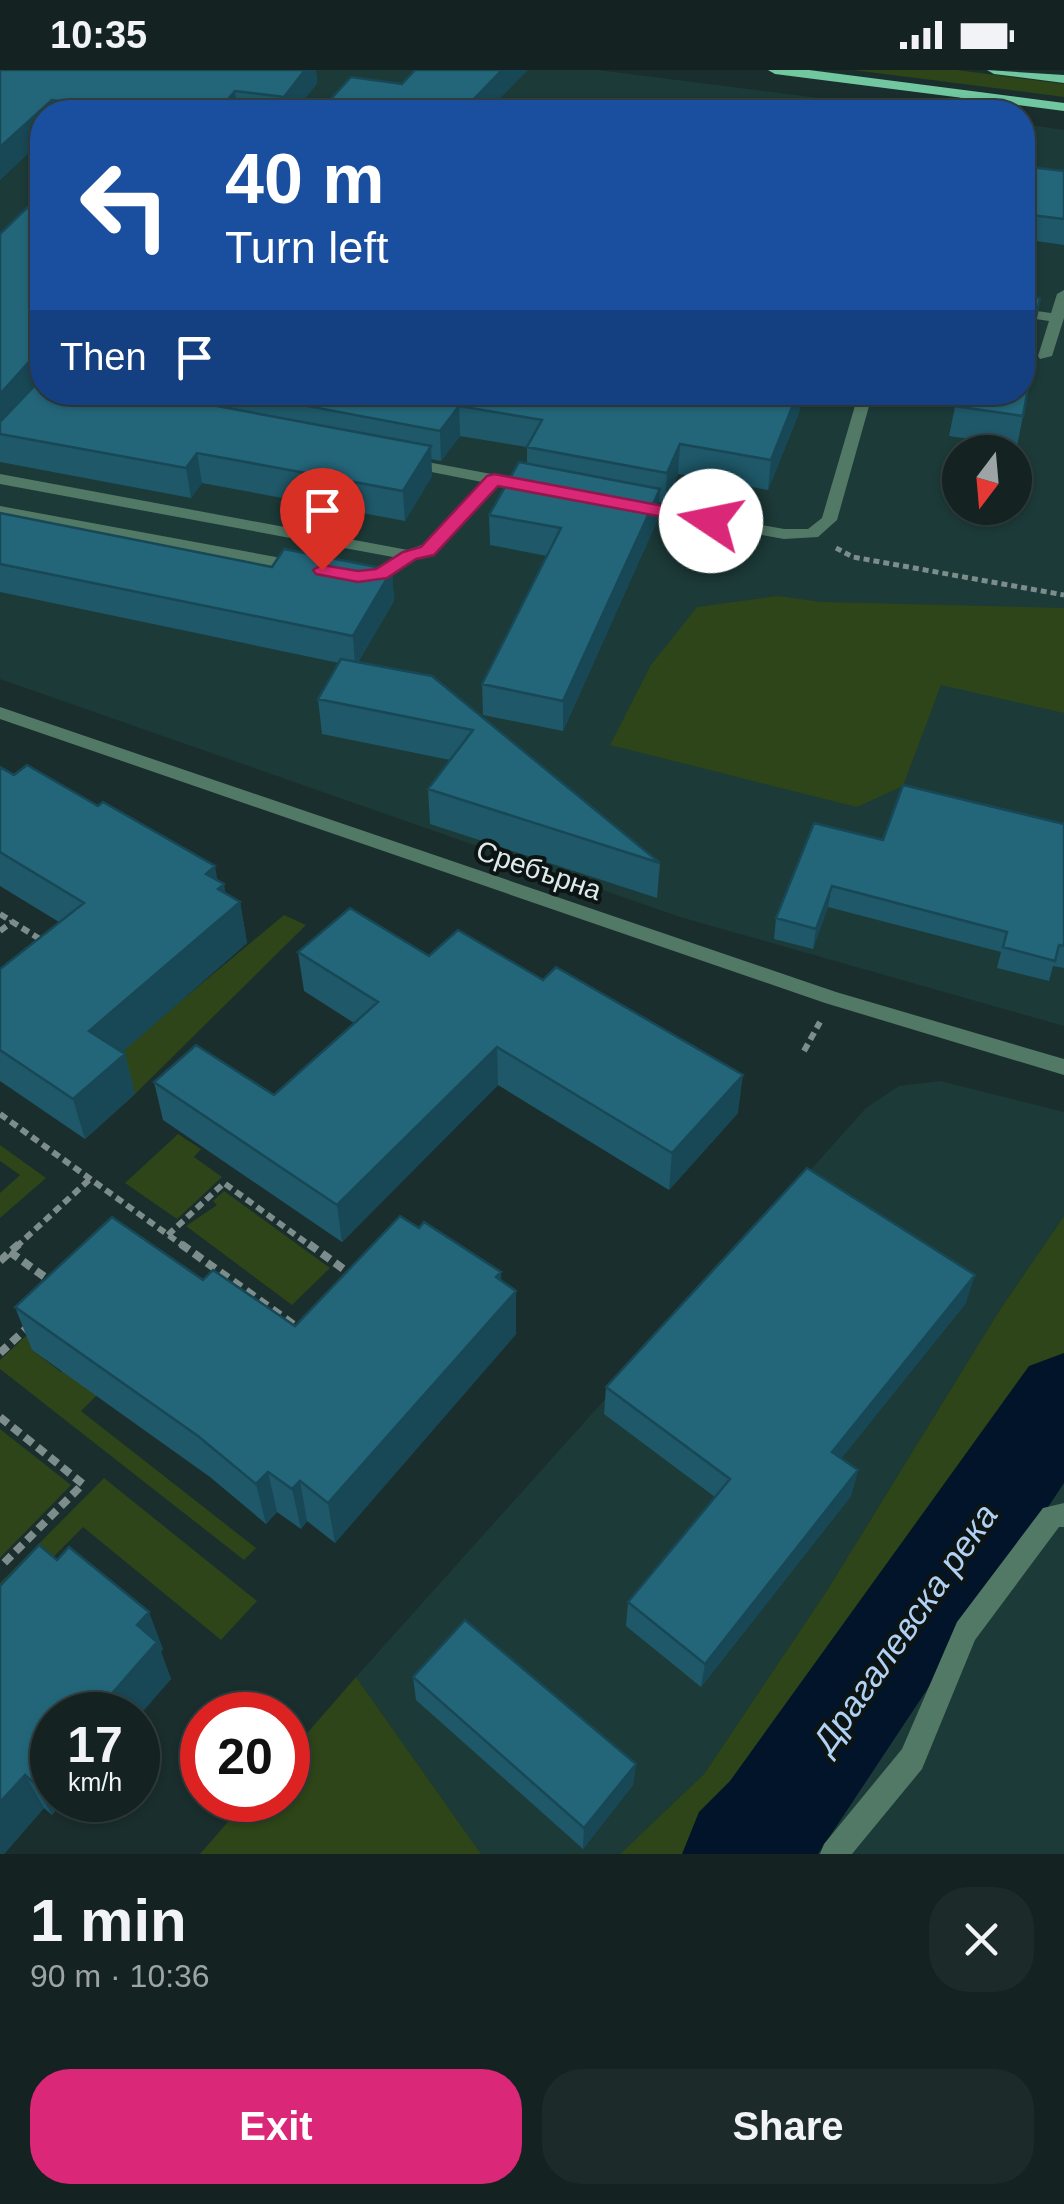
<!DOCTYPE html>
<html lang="en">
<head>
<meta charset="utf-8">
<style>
	body { margin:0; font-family:Arial,sans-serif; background:#1d2a2a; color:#f1f3f6; height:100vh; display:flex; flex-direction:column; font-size:38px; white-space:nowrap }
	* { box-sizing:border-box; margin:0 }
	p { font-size:32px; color:#9da4a5 }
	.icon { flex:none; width:55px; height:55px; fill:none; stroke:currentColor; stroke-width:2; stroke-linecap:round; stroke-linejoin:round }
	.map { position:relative; height:1784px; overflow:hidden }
	.drawer { display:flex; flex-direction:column; background:#142222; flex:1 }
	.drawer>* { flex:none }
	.guide { position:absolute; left:30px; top:30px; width:1005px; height:305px; border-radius:40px; box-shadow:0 2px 8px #0004,0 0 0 2px #333f40; background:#1a4fa0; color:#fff; overflow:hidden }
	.needle { width:65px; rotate:196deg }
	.tools { position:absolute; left:942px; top:365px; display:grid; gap:20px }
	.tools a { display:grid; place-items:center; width:90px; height:90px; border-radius:50%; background:#142222; box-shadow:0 2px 8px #0004,0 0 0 2px #333f40; font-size:50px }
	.speed { position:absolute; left:30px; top:1622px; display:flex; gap:20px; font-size:50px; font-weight:700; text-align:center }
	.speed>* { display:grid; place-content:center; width:130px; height:130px; border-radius:50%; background:#142222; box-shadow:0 2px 8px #0004,0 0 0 2px #333f40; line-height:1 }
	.speed small { font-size:25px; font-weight:400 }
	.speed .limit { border:15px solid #d22; background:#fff; color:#111 }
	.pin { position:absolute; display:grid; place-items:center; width:85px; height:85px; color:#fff; margin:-102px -42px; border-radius:50% 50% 50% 0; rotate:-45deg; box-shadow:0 0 10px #0007 }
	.pin .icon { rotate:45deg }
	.me { position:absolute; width:110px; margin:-55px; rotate:281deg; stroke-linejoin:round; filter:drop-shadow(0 0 8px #0008) }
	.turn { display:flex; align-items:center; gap:35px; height:210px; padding:0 30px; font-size:45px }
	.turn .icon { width:130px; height:130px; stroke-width:2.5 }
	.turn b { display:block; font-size:70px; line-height:85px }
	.then { display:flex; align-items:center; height:95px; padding:0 30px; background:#0003; gap:20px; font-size:38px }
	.round { display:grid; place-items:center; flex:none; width:105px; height:105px; border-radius:40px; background:#1d2a2a }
	.overview { display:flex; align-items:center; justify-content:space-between; height:170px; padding:0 30px }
	h1 { font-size:60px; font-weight:600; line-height:75px }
	.cta { display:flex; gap:20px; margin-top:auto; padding:20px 30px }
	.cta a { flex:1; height:115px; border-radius:40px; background:#db2777; color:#fff; font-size:40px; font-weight:600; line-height:115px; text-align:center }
	.cta a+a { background:#1d2a2a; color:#f1f3f6 }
	.status { display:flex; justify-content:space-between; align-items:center; height:70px; padding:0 50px; background:#142222; direction:ltr }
	.status svg { height:28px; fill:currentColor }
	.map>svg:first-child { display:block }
</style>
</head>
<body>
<div class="status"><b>10:35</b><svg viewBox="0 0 49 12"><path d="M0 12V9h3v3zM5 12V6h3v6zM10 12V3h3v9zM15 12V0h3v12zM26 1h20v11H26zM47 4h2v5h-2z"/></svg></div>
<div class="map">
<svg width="1064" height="1784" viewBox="0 0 1064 1784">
	<rect width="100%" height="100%" fill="#1a2e2d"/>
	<!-- built -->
	<path fill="#1c3a38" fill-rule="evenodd" d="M0 0H598L929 42H42V322H1022L1023 54 1064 60V956L680 847 0 609ZM960 382H1015V438H960Z
		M940 1011 1064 1042V1146L999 1241 828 1519 704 1704 620 1784H481L356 1607 866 1038 899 1016Z
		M1064 1383V1784H805L845 1727Z"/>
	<!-- green -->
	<path fill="#2d4518" d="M853 0H957L1064 14V27Z
		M778 526 821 532 1064 538V643L941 615 903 716 857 737 610 675 651 595 697 537Z
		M284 845 306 855 135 1024 98 1000Z
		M178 1064 201 1079 194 1087 222 1107 177 1149 125 1113Z
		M0 1075 46 1108 0 1148V1123L20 1105 0 1091Z
		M224 1121 330 1198 292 1235 186 1156 217 1135 213 1131Z
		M1064 1146V1383L805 1784H620L704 1704 828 1519 999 1241Z
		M58 1236 32 1280 61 1302 71 1292 105 1317 81 1341 256 1478 244 1490 0 1299V1290Z
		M0 1359 71 1415 0 1488Z
		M104 1408 257 1531 221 1570 83 1457 0 1541V1513Z
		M356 1607 481 1784H200L247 1730H288V1685Z"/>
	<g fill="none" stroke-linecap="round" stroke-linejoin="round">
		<!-- river -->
		<path fill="#021429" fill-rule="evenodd" d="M1064 1283V1413L818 1784H682L699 1742 730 1711 1029 1296Z"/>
		<!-- path-far2 -->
		<path stroke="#7d8d8c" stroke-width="5" stroke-dasharray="6 4" stroke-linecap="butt" d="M836 478 853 487 1064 525"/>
		<!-- path-far1 -->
		<path stroke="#7d8d8c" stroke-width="6" stroke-dasharray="8 5" stroke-linecap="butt" d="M0 844 46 873
			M0 861 12 852
			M804 981 820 952
			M0 1044 185 1177
			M168 1165 224 1113 312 1177
			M16 1177 90 1109"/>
		<!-- path -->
		<path stroke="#7d8d8c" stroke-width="8" stroke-dasharray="10 6" stroke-linecap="butt" d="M181 1174 301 1260
			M309 1174 349 1203
			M10 1182 49 1210
			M0 1191 19 1174
			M0 1283 28 1257
			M0 1347 83 1414 0 1497"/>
		<!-- service -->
		<path fill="#517965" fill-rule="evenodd" d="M962 23 972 25 966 42H954Z
			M1064 220V248L1052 286 1040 289 1038 286 1049 251 1022 247V239L1051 243 1057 224Z
			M859 322H873L837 450 818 467 784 469 632 441 624 436 632 431 784 459H808L822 448Z
			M406 388 534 412 542 417 534 422 496 415 439 479 409 490 0 414V404L408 480 427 473 482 412 401 396V390Z
			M0 436 303 492 311 497 303 502 0 446Z"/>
		<!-- minor -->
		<path fill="#517965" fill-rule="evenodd" d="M1064 1433V1457H1059L975 1570 922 1699 852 1784H820L824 1774 902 1679 957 1552 1043 1438Z"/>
		<!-- tertiary -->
		<path fill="#517965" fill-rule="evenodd" d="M0 637 836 922 1064 989V1005L825 933 0 649Z"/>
		<!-- primary -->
		<path fill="#71c8a0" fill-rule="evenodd" d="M768 0H809L1064 33V41L775 4Z
			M987 0 1064 5V13L994 4Z"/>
	</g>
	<!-- wall -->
	<path fill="#1e5869" d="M0 0H316L317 13 295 42H42V70L0 110Z
		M1022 96 1064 101V175L1022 169Z
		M0 164 42 322H801L799 343 768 420 678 404 665 433 659 432 658 449 563 661 483 645 482 614 547 486 490 475 489 445 527 394V377L460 366 441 391 431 389 432 406 405 451 202 413 191 428 0 392Z
		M1026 295 1023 346 1017 376 949 366 958 322Z
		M0 443 272 497 392 500 394 531 358 592 432 606 660 793 657 828 430 754 428 719 450 690 322 664 318 629 339 593 0 522Z
		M0 697 218 811 226 824 240 832 247 873 122 982 125 984 135 1024 85 1069 0 1011V899L59 852 0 816Z
		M1064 754V898L1053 896 1049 911 997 898 1001 882 828 837 813 879 774 869 776 848 883 770Z
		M298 882 429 886 738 1043 669 1120 498 1015 342 1172 163 1050 154 1012 274 1025 354 953 304 921Z
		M419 1158 501 1202V1211L516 1221V1264L335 1473 307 1451 301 1459 277 1442 266 1454 210 1407 32 1280 15 1237 203 1210 295 1256Z
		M966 1233 841 1388 858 1400 851 1426 701 1617 626 1556 628 1532 715 1427 604 1344 606 1317Z
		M39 1475 163 1579 161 1582 171 1609 52 1745 44 1738 4 1784H0Z
		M413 1607 636 1694 633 1715 583 1779 416 1630Z"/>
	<!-- shaded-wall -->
	<path fill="#184755" d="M305 0H316L317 13 295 42H285L284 27Z
		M502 0H528L487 42H472V31Z
		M235 21 237 42H217Z
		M52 30 55 42H42V70L0 110V77Z
		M42 291V321L0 361V324L28 293Z
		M798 322H801L799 343 768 420 771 390Z
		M459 336 460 366 441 391 440 361Z
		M680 374 678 404 665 433 667 403Z
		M431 376 432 406 405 451 403 421Z
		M197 383 202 413 191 428 186 398Z
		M660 419 658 449 563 661V631Z
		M392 500 394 531 355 596 353 566Z
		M215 796 219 818 224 814 229 842 240 832 247 873 100 1002 89 961 206 804Z
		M832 816 828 837 813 879 816 859Z
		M497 977 498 1015 342 1172 337 1135Z
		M125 984 135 1024 85 1069 73 1029Z
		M743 1005 738 1043 669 1120 672 1083Z
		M501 1202 502 1237 516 1221V1264L335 1473 328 1433Z
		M975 1205 966 1233 826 1408 832 1382Z
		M858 1400 851 1426 701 1617 705 1594Z
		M268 1402 277 1442 266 1454 256 1414Z
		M300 1411 307 1451 301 1459 292 1419Z
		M149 1542 163 1579 161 1582 171 1609 138 1647V1645H93L137 1555Z
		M52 1690V1730H65L52 1745 33 1712Z
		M636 1694 633 1715 583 1779 584 1758Z
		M25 1705 44 1738 4 1784H0V1732Z"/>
	<!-- building -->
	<path fill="#23667a" stroke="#184755" stroke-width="2.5" d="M0 0H305L284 27 235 21 217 42H146L52 30 0 77Z
		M415 0H502L472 31 487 33 479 42H319L351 7 402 14Z
		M1022 96 1064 101V149L1022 144Z
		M42 123V291L28 293 0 324V164Z
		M1022 226 1040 228 1026 295 1032 296 1023 346 954 336 958 322H1022Z
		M42 308V322H142L431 376 403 421 197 383 186 398 0 364V352Z
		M233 322H798L771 390 680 374 667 403 527 377 542 350 459 336 440 361Z
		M519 392 660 419 563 631 482 614 561 458 489 445Z
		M0 443 272 497 284 479 392 500 353 566 0 494Z
		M341 589 432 606 660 793 428 719 473 660 318 629Z
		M27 695 98 736 103 732 215 796 206 804 224 814 218 819 240 832 89 961 125 984 73 1029 0 980V899L84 833 0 782V697L14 705Z
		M903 715 1064 754V876L1059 875 1055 891 1003 877 1007 862 832 816 816 859 776 848 814 753 883 770Z
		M350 838 429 886 458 860 543 910 556 897 743 1005 672 1083 497 977 337 1135 154 1012 196 975 274 1025 378 932 298 882Z
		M807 1098 975 1205 832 1382 858 1400 705 1594 628 1532 730 1409 606 1317Z
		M400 1146 419 1158 424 1152 501 1202 496 1207 516 1221 328 1433 300 1411 292 1419 268 1402 256 1414 198 1366 15 1237 112 1147 203 1210 213 1200 295 1256Z
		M39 1475 57 1490 69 1477 149 1542 137 1555 157 1572 93 1645H52V1690L33 1712 25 1705 0 1732V1516Z
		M465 1550 636 1694 584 1758 413 1607Z"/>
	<!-- route -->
	<path fill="#db2777" stroke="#8e194d" stroke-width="2.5" d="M494 404 711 445 720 451 711 456 498 416 434 485 416 489 387 508 358 512 316 504 313 500 322 495 358 501 376 499 403 482 421 477 487 406Z"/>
	<g text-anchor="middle" stroke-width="8" stroke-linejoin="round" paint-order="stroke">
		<!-- street labels -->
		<g font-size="28" fill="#dfebea" stroke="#0c1514">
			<text transform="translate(539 800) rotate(19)" y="10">Сребърна</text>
		</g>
		<!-- near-water labels -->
		<g font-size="35" font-style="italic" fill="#b0d0f4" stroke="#0c1514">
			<text transform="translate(905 1558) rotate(-55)" y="12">Драгалевска река</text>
		</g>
	</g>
</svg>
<div class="tools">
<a><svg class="needle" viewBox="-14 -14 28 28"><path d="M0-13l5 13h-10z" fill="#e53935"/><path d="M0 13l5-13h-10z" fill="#9da4a5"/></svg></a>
</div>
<div class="speed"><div>17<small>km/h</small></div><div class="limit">20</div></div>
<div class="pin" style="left:322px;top:500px;background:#d93025"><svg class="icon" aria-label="arrive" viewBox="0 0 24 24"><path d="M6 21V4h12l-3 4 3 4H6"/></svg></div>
<svg class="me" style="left:711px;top:451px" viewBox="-20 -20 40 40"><circle r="19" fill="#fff"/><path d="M0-13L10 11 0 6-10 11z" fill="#db2777"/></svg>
<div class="guide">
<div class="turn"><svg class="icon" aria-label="left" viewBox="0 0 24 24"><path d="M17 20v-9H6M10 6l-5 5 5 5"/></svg><div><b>40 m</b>Turn left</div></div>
<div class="then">Then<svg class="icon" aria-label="arrive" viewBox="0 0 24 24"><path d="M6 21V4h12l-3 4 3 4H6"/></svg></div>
</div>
</div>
<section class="drawer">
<div class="overview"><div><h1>1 min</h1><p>90 m · 10:36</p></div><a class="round"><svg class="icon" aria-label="close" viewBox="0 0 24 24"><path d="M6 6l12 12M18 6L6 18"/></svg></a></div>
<div class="cta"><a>Exit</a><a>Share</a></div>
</section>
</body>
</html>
